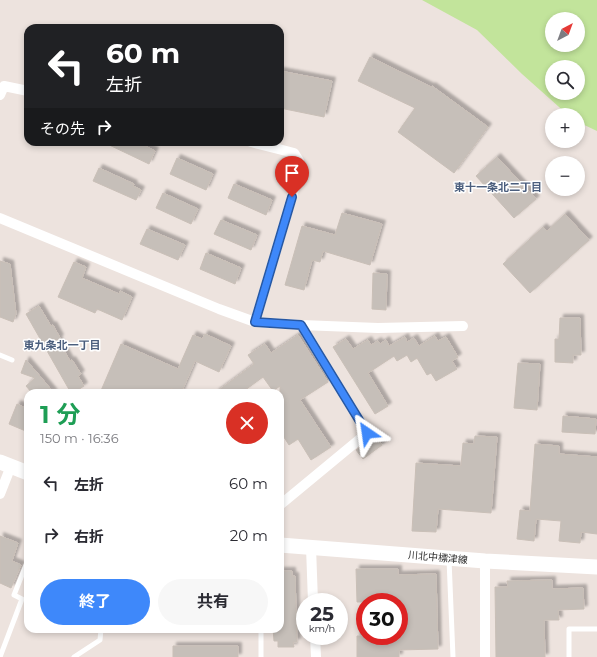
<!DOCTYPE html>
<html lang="ja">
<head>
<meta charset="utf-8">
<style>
	body { margin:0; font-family:Montserrat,"Noto Sans JP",sans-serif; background:#f7f7f7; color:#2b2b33; height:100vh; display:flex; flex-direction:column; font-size:15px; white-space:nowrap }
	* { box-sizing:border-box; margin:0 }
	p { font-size:13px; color:#7c7c81 }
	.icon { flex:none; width:22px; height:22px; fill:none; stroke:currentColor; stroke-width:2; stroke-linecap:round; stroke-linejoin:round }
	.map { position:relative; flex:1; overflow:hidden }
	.sheet { position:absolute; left:24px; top:389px; width:260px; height:244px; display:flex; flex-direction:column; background:#fff; border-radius:12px; box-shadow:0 2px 6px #0003 }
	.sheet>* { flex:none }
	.banner { position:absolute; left:24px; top:24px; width:260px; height:122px; border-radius:12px; box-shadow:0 2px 6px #0003; background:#202124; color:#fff; overflow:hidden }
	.needle { width:26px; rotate:41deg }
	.fabs { position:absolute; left:545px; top:12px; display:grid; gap:8px }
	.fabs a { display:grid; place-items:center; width:40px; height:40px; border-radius:50%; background:#fff; box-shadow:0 2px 6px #0003; font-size:20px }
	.speed { position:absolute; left:296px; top:593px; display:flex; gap:8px; font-size:20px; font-weight:700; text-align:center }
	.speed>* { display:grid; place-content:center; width:52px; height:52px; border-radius:50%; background:#fff; box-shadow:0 2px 6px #0003; line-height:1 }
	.speed small { font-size:10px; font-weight:400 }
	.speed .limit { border:6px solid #d22; background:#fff; color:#111 }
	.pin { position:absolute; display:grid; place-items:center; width:34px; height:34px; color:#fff; margin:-41px -17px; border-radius:50% 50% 50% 0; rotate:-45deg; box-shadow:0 0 4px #0007 }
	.pin .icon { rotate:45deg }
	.me { position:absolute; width:44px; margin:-22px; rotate:328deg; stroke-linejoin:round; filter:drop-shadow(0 0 3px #0008) }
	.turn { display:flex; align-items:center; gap:14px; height:84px; padding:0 16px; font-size:18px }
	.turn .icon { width:52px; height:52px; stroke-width:2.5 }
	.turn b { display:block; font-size:28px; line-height:34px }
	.then { display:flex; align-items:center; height:38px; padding:0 16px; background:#0003; gap:8px; font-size:15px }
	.round { display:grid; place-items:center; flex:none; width:42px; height:42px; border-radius:21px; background:#f7f7f7 }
	.head { display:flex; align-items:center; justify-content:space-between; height:68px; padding:0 16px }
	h1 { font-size:24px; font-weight:700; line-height:30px; color:#1e9e55 }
	.primary-button { display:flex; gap:8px; margin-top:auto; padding:8px 16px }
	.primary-button a { flex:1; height:46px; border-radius:24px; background:#3e88fa; color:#fff; font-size:16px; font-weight:700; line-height:46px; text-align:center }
	.primary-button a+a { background:#f7f7f7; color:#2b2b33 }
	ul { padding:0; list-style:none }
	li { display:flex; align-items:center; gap:12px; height:52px; padding:0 16px }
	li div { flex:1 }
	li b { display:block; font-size:15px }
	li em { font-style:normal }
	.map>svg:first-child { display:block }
</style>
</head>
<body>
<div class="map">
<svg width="597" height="657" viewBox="0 0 597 657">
	<defs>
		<filter id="shadow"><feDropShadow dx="3.5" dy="-3.5" stdDeviation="1" flood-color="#0004"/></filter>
	</defs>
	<rect width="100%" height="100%" fill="#ede3de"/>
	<!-- green -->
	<path fill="#c2e49b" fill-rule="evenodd" d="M422 0H597V131L578 122V115H568L522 74 477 30ZM552 19H578V45H552ZM552 67H578V93H552Z"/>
	<!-- building -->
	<path fill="#c6bfb9" stroke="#c9bfb7" filter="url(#shadow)" d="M370 57 431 87 432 86 488 127 454 173 398 132 415 108 358 81Z
		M280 71 332 81 324 117 280 108Z
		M103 142H137L155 151 149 164Z
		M497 157 536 199 514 218 476 176Z
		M177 158 213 174 206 190 170 174Z
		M99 168 134 184 133 186 141 190 136 200 93 181Z
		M234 184 272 200 266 215 228 198Z
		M163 193 198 209 191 224 156 208Z
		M342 213 382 224 370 265 323 251 320 262 312 260 304 290 285 285 302 226 335 235Z
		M565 214 589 240 530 293 503 264 543 227 547 231Z
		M221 220 257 235 251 250 214 234Z
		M147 229 185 245 178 260 140 244Z
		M206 253 241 268 235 284 200 269Z
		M0 261 10 264 16 314 13 322 0 317Z
		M74 262 86 267 82 278 119 294 120 291 132 297 122 320 97 309 95 313 58 297Z
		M373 273 387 274 386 310 372 309Z
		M39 306 51 326 53 325 60 338 58 340 70 361 72 360 81 374 78 376 84 386 73 393H71L26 314Z
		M560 318H580L581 355H573V363L555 362V339H559Z
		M205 334 231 346 219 372 195 361 181 393 171 388 169 393H100L121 344 178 369 193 335 202 339Z
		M298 335 328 382 300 400 331 447 311 460 298 439 289 445 280 431V386L273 391 263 377 241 393H215L254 364 248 355 265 344 271 353Z
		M435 336 438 341 446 337 458 357 452 361 457 369 436 381 431 373 427 375 417 358 411 362 407 355 397 361 394 356 368 373 388 406 375 414 333 347 346 339 353 349 368 340 371 345 378 341 380 344 386 340 389 346 405 337 407 342 414 338 419 346Z
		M26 360 39 375 54 393H32L26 386 35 378 21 373Z
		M518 363 540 364 537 410 514 408Z
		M17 404 28 409V432L9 424Z
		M563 416 596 419 595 434 562 432Z
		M376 436 382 445 363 459 356 450Z
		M475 436 497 437 491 513 438 509 436 532 412 531 416 463 461 466 463 443 474 444Z
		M535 444 559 446V454L597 457V534L581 532 580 543 559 541 561 521 536 519 534 541 517 539 520 510 530 511Z
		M0 536 18 543 12 561 21 565 11 588 0 583Z
		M356 569H398V575L436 574 438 649 399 650V657H357V636H402V602H357Z
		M280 571H292V576H295L297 642H293L294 647H278V641H274L273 629H280Z
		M552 580V589L583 588 584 609 558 610 559 620H544L545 657H496L495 587H508L507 581Z
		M173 646H238V657H173Z"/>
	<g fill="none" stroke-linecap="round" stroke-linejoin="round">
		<!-- lane -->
		<path stroke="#fff" stroke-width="5" d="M0 355 12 360
			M28 549V550
			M449 559 453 657
			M261 629V657
			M0 657 22 599 14 595 28 560
			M74 657 100 640 101 629
			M569 657V629H597"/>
		<!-- street -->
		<path stroke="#fff" stroke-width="10" d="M0 95 4 86 28 91
			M251 142 294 153 299 161 296 183 255 322
			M0 218 219 309 255 322 301 325 378 328 463 326
			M0 494 11 466
			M280 505 367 433 301 325
			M311 547 313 602
			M315 636 316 657
			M485 657V561"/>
		<!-- secondary -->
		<path stroke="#fff" stroke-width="15" d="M0 462 28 473
			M280 545 485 561 597 567"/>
	</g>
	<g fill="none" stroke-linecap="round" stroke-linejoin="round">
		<!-- route casing -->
		<g stroke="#2858a2" stroke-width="10">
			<path id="route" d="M292 197 255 322 301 325 367 433"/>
		</g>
		<!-- route -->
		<use href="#route" stroke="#3e88fa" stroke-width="7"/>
	</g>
	<g text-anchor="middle" stroke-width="3" stroke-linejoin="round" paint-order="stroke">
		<!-- street labels -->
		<g font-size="10" fill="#2c2c2c" stroke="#fff">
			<text transform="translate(438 557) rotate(5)" y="4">川北中標津線</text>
		</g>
		<!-- neighbourhood labels -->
		<g font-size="11" font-weight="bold" fill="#4b5e7d" stroke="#fff">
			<text x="498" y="191">東十一条北二丁目</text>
			<text x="62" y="349">東九条北一丁目</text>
		</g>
	</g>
</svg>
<div class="fabs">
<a><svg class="needle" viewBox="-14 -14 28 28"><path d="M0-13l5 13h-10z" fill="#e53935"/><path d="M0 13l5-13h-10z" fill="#7c7c81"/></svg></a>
<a><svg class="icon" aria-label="search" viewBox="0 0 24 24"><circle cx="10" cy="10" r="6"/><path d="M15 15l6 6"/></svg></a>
<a>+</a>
<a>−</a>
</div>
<div class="speed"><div>25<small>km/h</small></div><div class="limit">30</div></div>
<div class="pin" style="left:292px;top:197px;background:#d93025"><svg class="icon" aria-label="arrive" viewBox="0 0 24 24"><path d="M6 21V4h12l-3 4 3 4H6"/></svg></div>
<svg class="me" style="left:367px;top:433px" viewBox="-20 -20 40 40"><path d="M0-17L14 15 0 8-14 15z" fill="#3e88fa" stroke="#fff" stroke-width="4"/></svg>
<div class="banner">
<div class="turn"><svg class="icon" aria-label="left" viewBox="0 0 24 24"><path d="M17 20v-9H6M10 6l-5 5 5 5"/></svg><div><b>60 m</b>左折</div></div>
<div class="then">その先<svg class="icon" aria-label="right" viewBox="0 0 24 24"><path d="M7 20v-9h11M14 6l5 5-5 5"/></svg></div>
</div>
<section class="sheet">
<div class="head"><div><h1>1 分</h1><p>150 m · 16:36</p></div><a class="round" style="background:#d93025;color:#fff"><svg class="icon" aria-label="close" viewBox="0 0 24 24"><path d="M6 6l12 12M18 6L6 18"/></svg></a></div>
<ul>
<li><svg class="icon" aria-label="left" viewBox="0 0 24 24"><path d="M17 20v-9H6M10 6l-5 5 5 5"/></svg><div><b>左折</b></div><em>60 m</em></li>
<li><svg class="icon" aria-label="right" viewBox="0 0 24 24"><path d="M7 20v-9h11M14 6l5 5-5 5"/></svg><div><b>右折</b></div><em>20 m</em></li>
</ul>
<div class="primary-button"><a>終了</a><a>共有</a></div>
</section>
</div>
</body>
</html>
